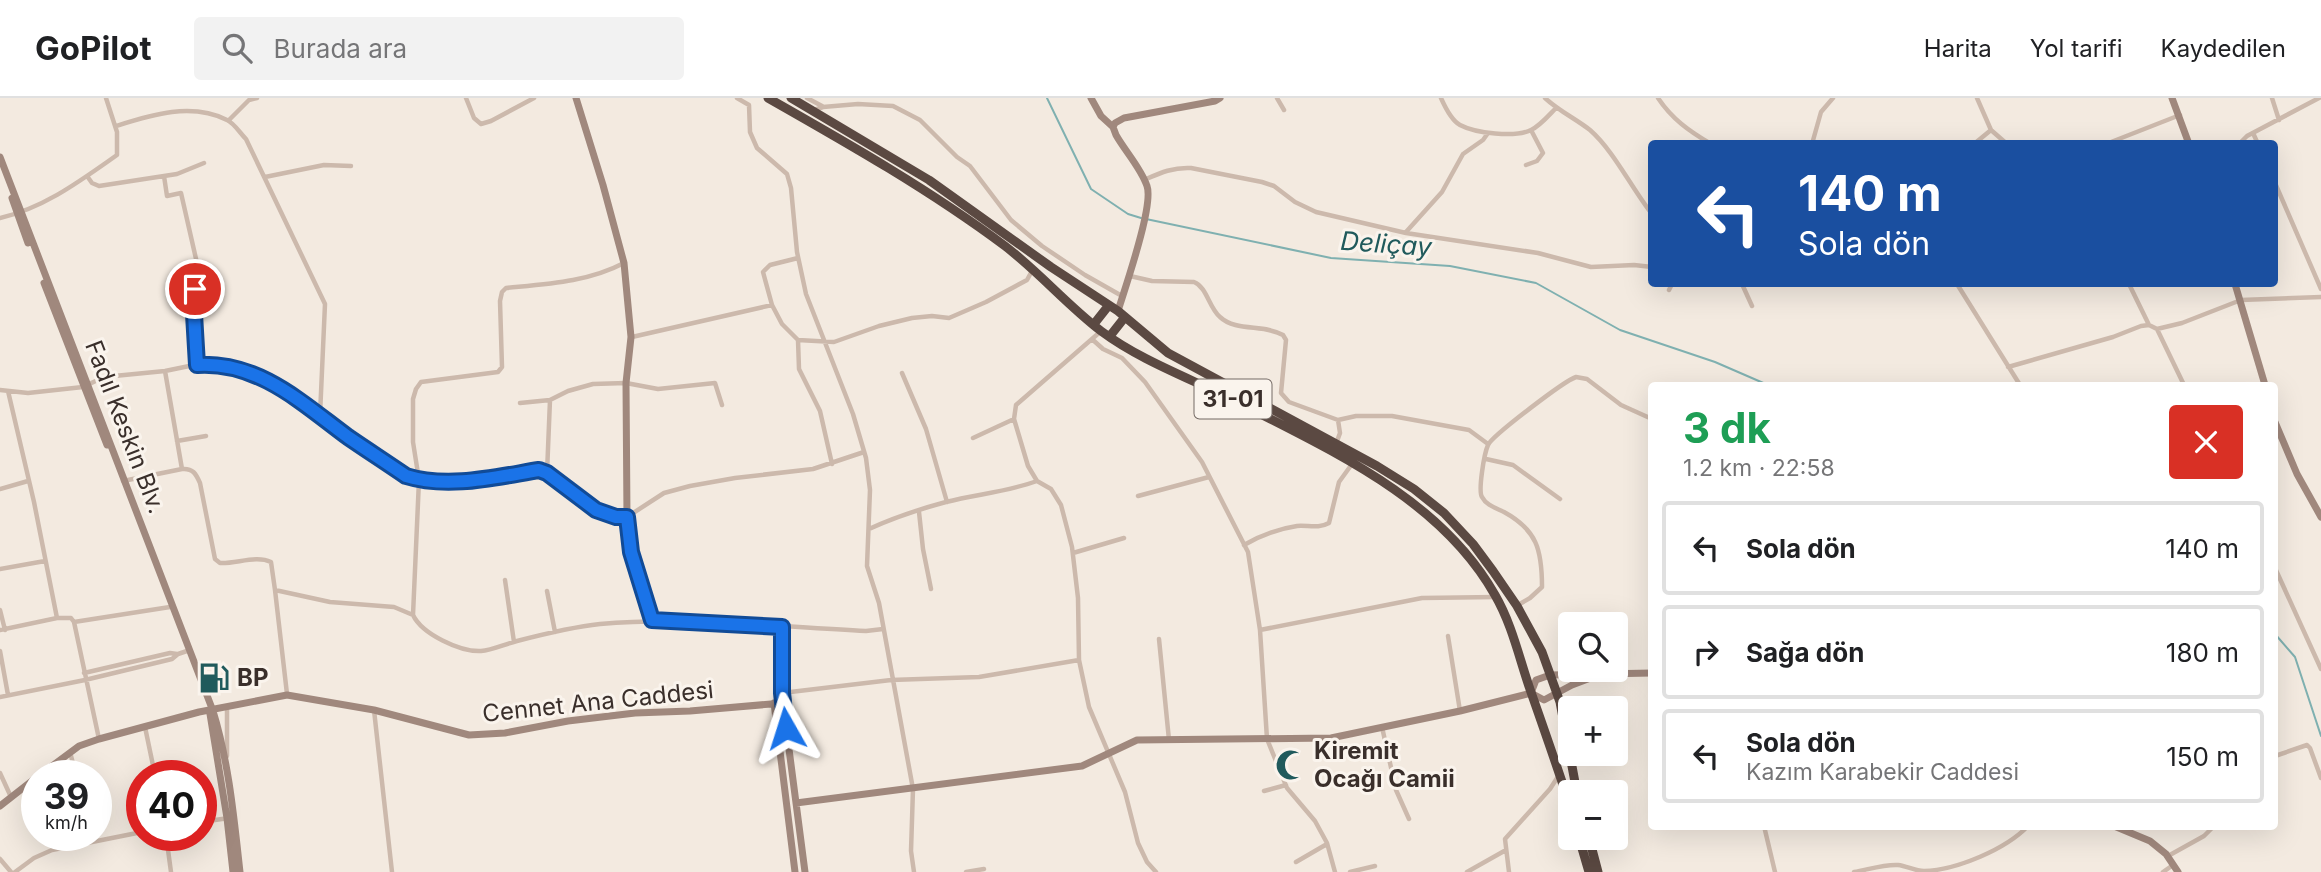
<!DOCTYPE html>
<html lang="tr">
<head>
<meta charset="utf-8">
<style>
	body { margin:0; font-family:Inter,sans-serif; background:#f2f2f2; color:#202124; height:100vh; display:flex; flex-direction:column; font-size:26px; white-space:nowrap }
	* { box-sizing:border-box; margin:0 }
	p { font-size:23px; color:#757577 }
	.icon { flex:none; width:38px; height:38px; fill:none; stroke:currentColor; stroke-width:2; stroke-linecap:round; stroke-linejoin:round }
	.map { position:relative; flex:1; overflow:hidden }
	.panel { position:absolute; left:1648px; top:284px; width:630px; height:448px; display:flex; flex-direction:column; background:#fff; border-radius:7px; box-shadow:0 7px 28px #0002 }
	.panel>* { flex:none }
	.top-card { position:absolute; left:1648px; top:42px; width:630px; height:147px; border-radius:7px; box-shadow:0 7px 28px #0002; background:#1a4fa0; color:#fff; overflow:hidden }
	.tools { position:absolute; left:1558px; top:514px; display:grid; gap:14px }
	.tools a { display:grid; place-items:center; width:70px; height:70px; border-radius:7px; background:#fff; box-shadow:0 7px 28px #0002; font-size:35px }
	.speed { position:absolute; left:21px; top:662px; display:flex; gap:14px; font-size:35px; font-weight:700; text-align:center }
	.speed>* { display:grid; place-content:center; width:91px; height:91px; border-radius:50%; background:#fff; box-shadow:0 7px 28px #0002; line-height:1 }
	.speed small { font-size:18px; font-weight:400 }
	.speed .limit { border:10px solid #d22; background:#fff; color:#111 }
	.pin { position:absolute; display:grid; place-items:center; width:60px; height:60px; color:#fff; margin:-30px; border:4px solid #fff; border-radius:50%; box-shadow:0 2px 7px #0007 }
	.me { position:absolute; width:77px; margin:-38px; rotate:354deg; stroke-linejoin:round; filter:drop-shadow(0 0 5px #0008) }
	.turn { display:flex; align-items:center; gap:24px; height:147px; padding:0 35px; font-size:32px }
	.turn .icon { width:91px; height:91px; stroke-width:2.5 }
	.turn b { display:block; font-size:49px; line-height:60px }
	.round { display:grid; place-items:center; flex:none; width:74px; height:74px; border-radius:7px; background:#f2f2f2 }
	.overview { display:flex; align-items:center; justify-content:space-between; height:119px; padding:0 35px }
	h1 { font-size:42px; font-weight:700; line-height:52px; color:#1e9e55 }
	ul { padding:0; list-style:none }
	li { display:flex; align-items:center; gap:21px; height:94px; margin:0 14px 10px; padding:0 21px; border:4px solid #e0e0e0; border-radius:7px }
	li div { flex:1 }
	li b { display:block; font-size:26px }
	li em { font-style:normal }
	header { display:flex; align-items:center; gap:42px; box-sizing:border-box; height:98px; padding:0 35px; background:#fff; border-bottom:2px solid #e0e0e0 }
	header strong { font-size:33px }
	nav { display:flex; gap:38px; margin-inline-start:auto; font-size:24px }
	.search { width:490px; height:63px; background:#f2f2f2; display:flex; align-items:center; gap:18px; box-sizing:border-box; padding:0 24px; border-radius:7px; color:#757577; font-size:26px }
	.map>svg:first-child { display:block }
</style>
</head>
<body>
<header>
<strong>GoPilot</strong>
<div class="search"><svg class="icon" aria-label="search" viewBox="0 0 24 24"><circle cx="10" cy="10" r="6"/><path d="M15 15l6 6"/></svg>Burada ara</div>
<nav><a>Harita</a><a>Yol tarifi</a><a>Kaydedilen</a></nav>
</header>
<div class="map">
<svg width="2321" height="774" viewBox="0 0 2321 774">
	<rect width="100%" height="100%" fill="#f3eae0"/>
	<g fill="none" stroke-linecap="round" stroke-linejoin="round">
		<!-- stream -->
		<path stroke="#7fb0b0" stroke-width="2" d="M1047 0 1091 91 1128 116 1141 120
			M1146 121 1331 160 1450 168 1536 185 1620 232 1715 264 1768 287
			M2275 536 2295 559 2321 638"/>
		<!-- street -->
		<path stroke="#ccb9ac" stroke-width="4.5" d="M466 0 474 20 481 26 491 23 534 0
			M737 0 749 7 750 34 757 50 787 76 791 90 797 154 806 196 853 316 866 360 870 392 867 468 879 505 913 691 911 753 914 774
			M807 0 822 8
			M1277 0 1284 12
			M1441 0C1445 9 1451 22 1460 27 1475 35 1515 40 1531 32 1540 28 1549 17 1556 10
			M1545 0C1559 13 1576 21 1590 32 1614 53 1632 91 1652 116
			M1658 0C1672 21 1689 33 1711 46
			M1977 0 1991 32 2007 46
			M2272 0 2279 22
			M814 12 823 9 858 6 893 8 920 22 957 59 970 68 1011 122 1042 148 1085 177 1122 198
			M229 22 249 2 257 0
			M116 28C151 17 191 4 227 22 234 25 240 35 246 41L325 206 320 317
			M2253 35 2258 46
			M1812 46 1821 14 1833 0
			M1974 46 1991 32
			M2106 46 2180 17
			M2239 46 2247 38 2319 0
			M1526 67 1537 63 1543 55 1531 32
			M87 78 92 85 99 88 177 76 204 65
			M164 78 167 98 181 95 199 174 194 176C195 207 195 236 197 267
			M265 79 324 67 351 68
			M1144 82C1160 75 1173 69 1191 70L1262 84 1274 88 1295 104 1316 114 1406 135 1538 155 1591 169 1634 167 1652 169
			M2275 85 2321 191
			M0 120C44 110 80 83 117 57V34L106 0
			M1406 134 1442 94 1463 56 1483 42 1488 35
			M1130 178 1152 183 1194 184C1207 189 1209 210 1220 219 1236 234 1264 226 1283 237L1286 242 1281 295 1289 304 1338 322
			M1742 186 1752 208
			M1957 186 2020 287
			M2129 186 2149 227
			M1669 192 1672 186
			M772 207 763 174 770 167 798 160
			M2157 231 2184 287
			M1100 234 1016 307 1014 321 1028 368 1037 383 1051 391 1061 407 1072 449 1078 500 1079 562 1089 609 1125 694 1138 745 1147 764 1156 774
			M632 239 772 207 782 226 798 242 834 244 879 228 912 220 932 218 949 220 986 204 1027 182 1033 171
			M798 242 799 271 820 313 832 366
			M1093 242 1103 251 1122 260 1145 284 1202 364 1248 454 1260 532 1267 641 1287 690 1315 723 1327 745 1335 774
			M2008 269 2113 239 2141 228 2149 227 2157 231 2182 225 2241 202 2321 199
			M902 275 926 331 947 404
			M0 292 28 295 83 289 104 279 165 273 199 266H224L240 270 276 288 406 378C448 391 496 379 539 372L547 375 596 412 616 419H627L664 395 690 388 735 380 813 371 864 354
			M8 293 34 404 57 520
			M520 305 550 302
			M973 340 1014 321
			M177 343 206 338
			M1336 346 1340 335 1338 322 1356 318H1392L1469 332 1488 346
			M1486 361 1513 367 1560 401
			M182 371C193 370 196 376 200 385L215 461 220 465C236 466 256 457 271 464L275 492
			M547 375 550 302 568 293 593 286 626 285 658 291 715 285 722 307
			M123 383 182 371 165 273
			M0 391 28 383
			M1138 398 1209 379
			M919 414 923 451 931 491
			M869 431C893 420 920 411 946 404 977 396 1007 394 1037 383
			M1244 447C1261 437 1277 431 1297 428 1308 427 1318 431 1329 425L1339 384 1352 366
			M1073 455 1124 440
			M2275 470 2321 571
			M0 471 45 463
			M505 482 514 544
			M547 493 555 534
			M1518 507 1530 500 1542 489C1542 452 1537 432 1504 414 1496 410 1486 407 1482 399 1478 393 1484 356 1488 347 1492 338 1564 283 1576 279L1587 281 1621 307 1652 321
			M0 512 5 532
			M413 517 419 382 413 344V301L416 291 421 284 498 274 502 269 500 203 502 194 506 190C547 186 588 184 624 165
			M74 524 170 509
			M782 529 783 605
			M0 532 57 520H71L74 524 99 641
			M1260 532 1422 500 1496 499
			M1448 538 1460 613
			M1159 541 1169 642
			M0 553 8 597
			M84 575 170 555 177 556
			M287 596 275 492 330 504 394 509 413 517C422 536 460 554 481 553 492 552 505 546 517 543 544 536 572 529 600 526 688 518 778 529 866 533L883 531
			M0 599 85 582 172 561 178 556 190 552
			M774 605 782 595 891 582 979 579 1079 562
			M374 612 392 774
			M145 629 155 677
			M1382 629 1396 692 1409 721
			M70 654 76 677
			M227 658V610
			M2275 658 2307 647 2310 650 2321 680
			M0 675 11 699
			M1264 693 1286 687
			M201 724 229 720
			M1764 728 1775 774
			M166 737 171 774
			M2168 758 2204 738 2214 728
			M0 761 11 774
			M1296 764 1327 746
			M15 774 34 760 52 752 142 734
			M966 774 984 771
			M1350 774 1375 768
			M1467 774 1506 752
			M1509 774 1505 741 1550 691 1559 677
			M1854 774C1867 772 1884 766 1898 767 1907 768 1915 773 1924 773 1957 772 2006 751 2028 728
			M2163 774 2173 767"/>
		<!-- secondary -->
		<path stroke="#a0887d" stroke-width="7" d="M576 0 603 87 624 165 631 239 626 285 627 419 631 454 652 522
			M1091 0 1101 18 1113 29
			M2172 0 2189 46
			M0 59 213 613C229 665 234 720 240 774
			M12 100 28 145
			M44 185 107 347
			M2235 186 2265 287
			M1118 213C1125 190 1154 107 1147 88 1141 70 1125 53 1116 37L1113 29 1115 25 1124 20 1215 3 1220 0
			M2275 324 2297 376 2321 419
			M1531 595 1536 582 1550 577 1652 575
			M774 605 795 774
			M210 616 227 720 233 774
			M40 677 79 648 99 641 199 614 287 597 374 612 469 637 505 635 568 623 635 615 690 613 783 605 805 774
			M796 705 1082 668 1137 642 1331 640 1460 613 1531 595 1544 602 1572 587 1601 576
			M0 708 37 679
			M2114 728 2150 743 2166 756 2178 774"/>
		<!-- highway -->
		<path stroke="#5b4942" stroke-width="9" d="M768 0C849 46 930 92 1005 148 1039 174 1067 207 1101 233 1144 265 1198 283 1245 308 1337 355 1442 403 1495 497 1513 528 1520 564 1532 597 1545 634 1558 671 1570 708
			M791 0 929 82 1051 169 1118 213 1168 255 1377 368 1414 391 1444 415 1473 446 1493 473 1517 508 1542 554 1560 604 1577 695
			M1094 226 1109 207
			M1110 238 1125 219
			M1579 740 1589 774
			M1589 740 1598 774"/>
	</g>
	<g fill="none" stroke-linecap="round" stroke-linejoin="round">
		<!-- route casing -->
		<g stroke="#114b97" stroke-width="18">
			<path id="route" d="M195 191 194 216 197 267C258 263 302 305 348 339 367 352 387 365 406 378 448 391 496 379 539 372L547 375 596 412 616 419H627L631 454 652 522 782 529V595L786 630"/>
		</g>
		<!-- route -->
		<use href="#route" stroke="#1a73e8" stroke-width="12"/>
	</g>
	<!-- icons -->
	<defs>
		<g id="fuel-bare" transform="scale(2.415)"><path d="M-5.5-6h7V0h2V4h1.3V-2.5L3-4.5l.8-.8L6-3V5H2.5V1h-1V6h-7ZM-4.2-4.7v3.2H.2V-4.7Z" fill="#205a5c" stroke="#faf4ed" stroke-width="2.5" paint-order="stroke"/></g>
		<g id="mosque-bare" transform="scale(2.415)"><path d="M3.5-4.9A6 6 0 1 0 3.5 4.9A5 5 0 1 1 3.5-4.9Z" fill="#205a5c" stroke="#faf4ed" stroke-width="2.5" paint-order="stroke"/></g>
	</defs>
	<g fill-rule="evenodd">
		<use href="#fuel-bare" x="214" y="580"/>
		<use href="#mosque-bare" x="1291" y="667"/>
	</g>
	<g text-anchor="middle" stroke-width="6" stroke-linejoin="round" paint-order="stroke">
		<!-- shield labels -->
		<rect fill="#faf4ed" stroke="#746a65" stroke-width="2" x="1194.5" y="281.5" width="77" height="39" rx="5"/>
		<g font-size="23" font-weight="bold" fill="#3a2f2b">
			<text x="1233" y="309">31-01</text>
		</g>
		<!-- street labels -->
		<g font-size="24" fill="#3a2f2b" stroke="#faf4ed">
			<text transform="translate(125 329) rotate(69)" y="8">Fadıl Keskin Blv.</text>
			<text transform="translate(598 604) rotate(-6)" y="8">Cennet Ana Caddesi</text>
		</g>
		<!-- poi labels -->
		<g font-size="24" font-weight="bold" fill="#3a2f2b" stroke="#faf4ed" text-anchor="start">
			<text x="237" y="588">BP</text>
			<text x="1314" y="661">Kiremit<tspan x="1314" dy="28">Ocağı Camii</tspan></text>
		</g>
		<!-- water labels -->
		<g font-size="26" font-style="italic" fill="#205a5c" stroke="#faf4ed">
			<text transform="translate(1386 146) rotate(4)" y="9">Deliçay</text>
		</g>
	</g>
</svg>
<div class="tools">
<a><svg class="icon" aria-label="search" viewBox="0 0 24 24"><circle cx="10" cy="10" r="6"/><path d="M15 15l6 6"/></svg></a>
<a>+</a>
<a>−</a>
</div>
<div class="speed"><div>39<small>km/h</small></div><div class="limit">40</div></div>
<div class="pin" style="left:195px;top:191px;background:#d93025"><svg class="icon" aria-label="arrive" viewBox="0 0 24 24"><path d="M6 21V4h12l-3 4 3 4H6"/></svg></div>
<svg class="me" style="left:786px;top:630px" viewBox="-20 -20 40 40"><path d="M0-17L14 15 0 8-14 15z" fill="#1a73e8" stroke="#fff" stroke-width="4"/></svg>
<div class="top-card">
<div class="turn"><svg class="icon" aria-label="left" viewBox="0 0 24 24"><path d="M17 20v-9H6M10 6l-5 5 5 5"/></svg><div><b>140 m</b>Sola dön</div></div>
</div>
<section class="panel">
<div class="overview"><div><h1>3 dk</h1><p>1.2 km · 22:58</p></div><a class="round" style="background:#d93025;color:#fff"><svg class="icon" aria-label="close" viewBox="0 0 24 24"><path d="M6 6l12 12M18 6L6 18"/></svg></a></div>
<ul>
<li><svg class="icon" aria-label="left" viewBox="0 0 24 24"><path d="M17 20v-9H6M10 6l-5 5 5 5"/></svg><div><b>Sola dön</b></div><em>140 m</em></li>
<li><svg class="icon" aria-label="right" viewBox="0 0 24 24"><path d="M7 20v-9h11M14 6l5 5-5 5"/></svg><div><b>Sağa dön</b></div><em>180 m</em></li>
<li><svg class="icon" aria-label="left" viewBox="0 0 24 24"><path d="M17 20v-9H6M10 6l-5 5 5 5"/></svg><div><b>Sola dön</b><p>Kazım Karabekir Caddesi</p></div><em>150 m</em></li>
</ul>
</section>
</div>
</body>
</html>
